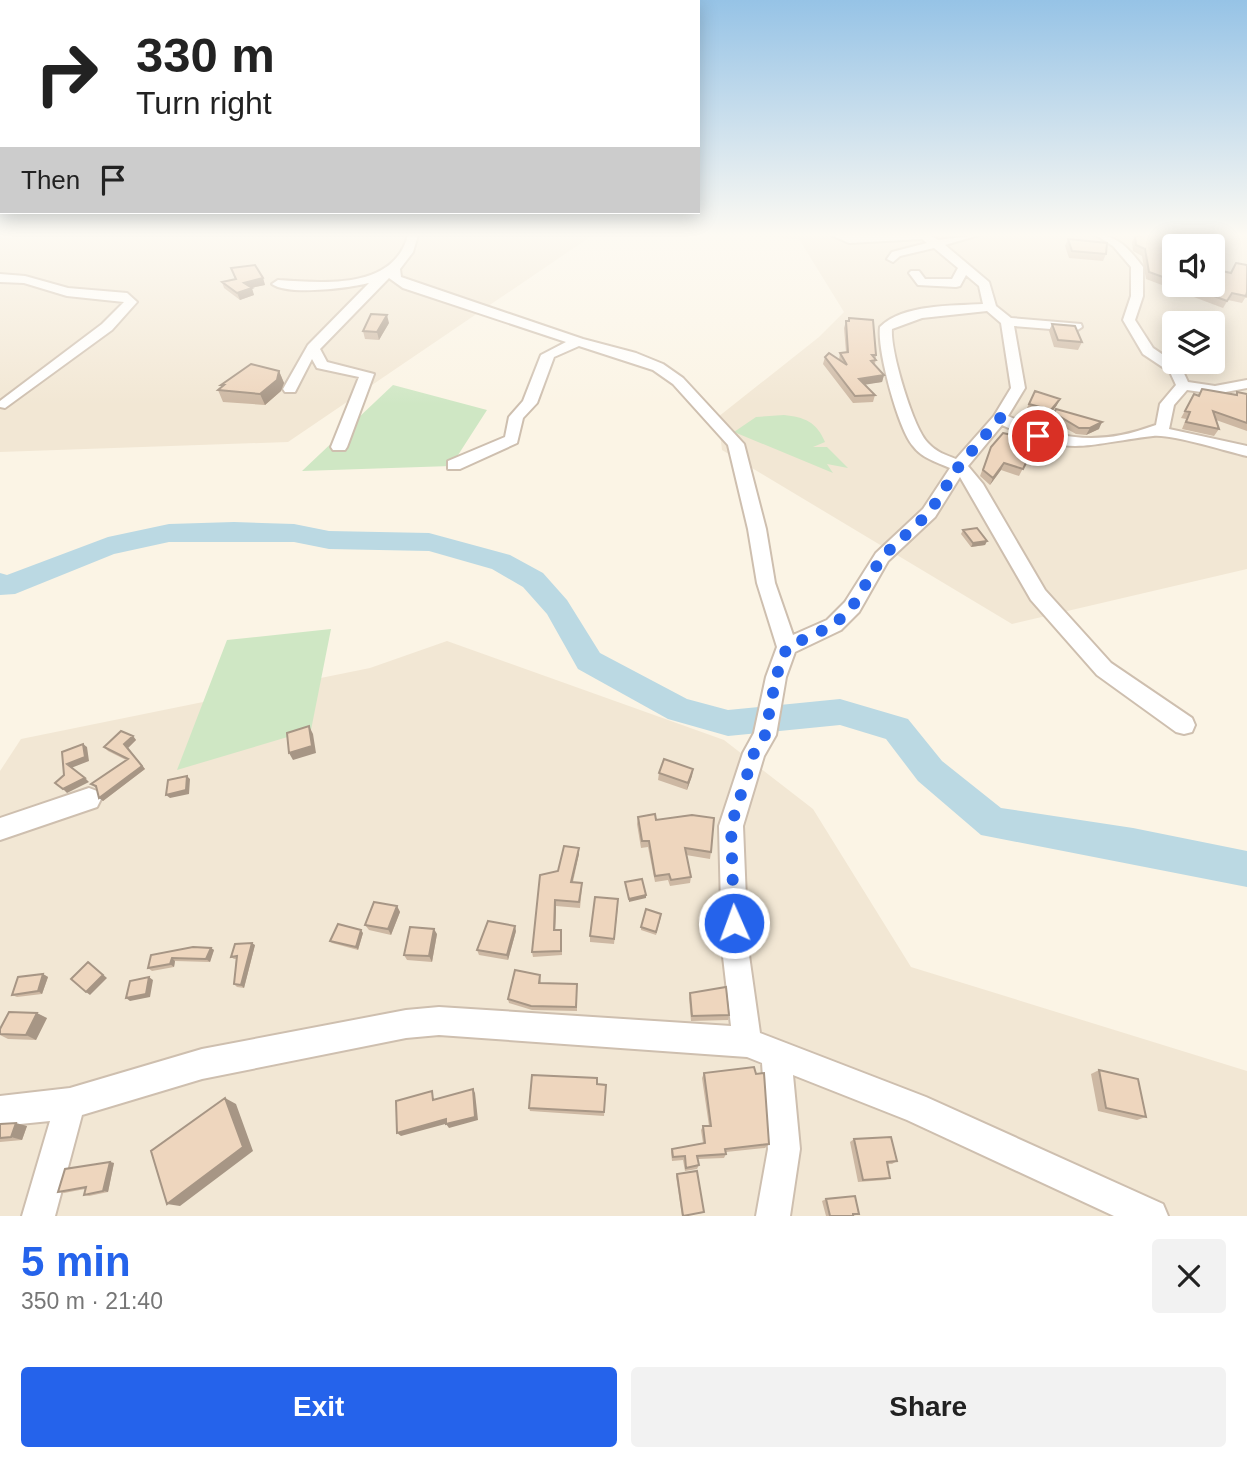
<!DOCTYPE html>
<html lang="en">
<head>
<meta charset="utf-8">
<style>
	body { margin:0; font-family:Helvetica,sans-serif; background:#f2f2f2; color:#222; height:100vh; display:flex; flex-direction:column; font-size:26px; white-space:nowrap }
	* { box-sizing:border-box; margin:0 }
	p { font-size:23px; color:#767676 }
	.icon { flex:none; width:38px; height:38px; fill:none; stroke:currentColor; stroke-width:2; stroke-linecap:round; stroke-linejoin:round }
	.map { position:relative; height:1216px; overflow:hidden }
	.side { display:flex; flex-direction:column; background:#fff; flex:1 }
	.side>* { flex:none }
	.hud { position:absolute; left:0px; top:0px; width:700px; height:214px; box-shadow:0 4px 18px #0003; background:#fff; color:#222; overflow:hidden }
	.tools { position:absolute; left:1162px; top:234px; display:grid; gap:14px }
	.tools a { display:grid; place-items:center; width:63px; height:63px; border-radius:7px; background:#fff; box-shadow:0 4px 18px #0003; font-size:35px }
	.pin { position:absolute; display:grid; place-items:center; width:60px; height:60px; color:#fff; margin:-30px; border:4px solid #fff; border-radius:50%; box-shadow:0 2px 7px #0007 }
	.me { position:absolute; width:77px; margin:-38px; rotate:358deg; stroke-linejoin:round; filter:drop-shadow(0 0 5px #0008) }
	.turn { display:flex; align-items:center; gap:24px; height:147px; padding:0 21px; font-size:32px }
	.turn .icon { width:91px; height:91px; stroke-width:2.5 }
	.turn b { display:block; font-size:49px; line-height:60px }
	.then { display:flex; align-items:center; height:66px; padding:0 21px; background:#0003; gap:14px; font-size:26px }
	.round { display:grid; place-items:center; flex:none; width:74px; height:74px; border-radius:7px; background:#f2f2f2 }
	.head { display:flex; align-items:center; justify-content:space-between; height:119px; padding:0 21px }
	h1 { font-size:42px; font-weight:600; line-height:52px; color:#2563eb }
	.primary-button { display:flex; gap:14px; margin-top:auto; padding:14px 21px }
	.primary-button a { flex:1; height:80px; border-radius:7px; background:#2563eb; color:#fff; font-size:28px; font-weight:600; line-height:80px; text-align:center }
	.primary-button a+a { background:#f2f2f2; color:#222 }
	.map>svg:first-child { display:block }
</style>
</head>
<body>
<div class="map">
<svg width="1247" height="1216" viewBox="0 0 1247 1216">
	<rect width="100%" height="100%" fill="#fbf4e5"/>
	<!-- residential -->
	<path fill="#f2e7d4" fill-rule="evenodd" d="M0 235H593L288 442 0 452Z
		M733 235H1247V569L1012 624 722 450 718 417 819 337 844 312 799 239ZM1174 247H1213V285H1174ZM1174 324H1213V362H1174Z
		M447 641 724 740 813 809 911 967 1247 1071V1216H0V771L21 739 370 668Z"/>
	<!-- green -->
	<path fill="#cfe7c4" d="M393 385 487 410 451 466 302 471Z
		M784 415C804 417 817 422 825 442L813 447H827L848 468 827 464 833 473 734 432 756 417Z
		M331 629 311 730 177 770 227 640Z"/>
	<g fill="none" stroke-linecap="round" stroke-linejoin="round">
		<!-- river -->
		<path fill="#bbd9e3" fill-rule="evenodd" d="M234 522 294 524 329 531 429 533 510 555 543 573 567 600 600 653 687 699 728 710 840 699 908 719 942 761 1001 808 1133 828 1247 851V887L981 835 918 781 886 739 840 725 728 736 668 719 578 669 547 614 523 587 492 569 429 551 329 549 294 542H169L114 554 15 594 0 595V573L7 575 108 537 169 524Z"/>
		<!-- minor casing -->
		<g stroke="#cebfaf" stroke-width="4">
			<path id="minor" d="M408 235H418L413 252 400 269 401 277 583 339 636 353 663 364 683 378 744 444 766 529 775 583 793 635 827 620 845 602 876 553 923 509 950 468C936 462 922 458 913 446 898 428 877 350 880 327 903 304 952 306 983 304L979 286 966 275 960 286 956 287 918 285 909 273 911 271H919L925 279H952L958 268 934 248 900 256 893 262 887 259 892 252 927 243 922 239 849 243 831 235H929L938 240 979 235 945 245 989 282 996 306 1011 318 1081 324 1082 327 1076 331 1014 326 1025 388 1008 416C1058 440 1099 446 1153 426L1156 425 1160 404 1176 385 1170 372 1143 354 1123 320 1131 296V267L1113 246 1096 235C1118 235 1130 250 1143 267V296L1135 320 1153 348 1181 367 1188 382 1215 386 1247 380V388L1215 394 1187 390 1174 405 1169 429 1247 446V456C1225 451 1172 434 1153 436 1084 444 1071 458 1002 425L968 466 983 484 1045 590 1111 663 1192 718 1195 725 1192 732 1184 734 1176 732 1097 675 1031 600 960 477 935 517 888 561 859 612 841 630 795 652 786 677 776 735 764 756 743 826 748 948 760 1033 926 1097 1163 1204 1168 1216H1114L907 1120 793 1075 800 1149 790 1216H756L768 1149 762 1063 747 1057 439 1035 406 1038 202 1079 82 1115 55 1216H22L50 1121 0 1126V1096L70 1088 202 1049 406 1010 439 1007 731 1026 722 948 719 826 743 753 754 733 766 677 777 647 757 583 748 529 728 445 673 384 653 370 579 346 554 357 537 403 523 418 517 443 460 469H448V461L505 437 509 417 523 401 541 355 566 342 403 288 389 278 320 349 327 362 374 374 347 447 345 450H333L331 447 359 377 317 368 312 359 295 392H285L283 389 308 345 369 283C348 288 289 296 272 284L278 280C324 283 394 290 408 235ZM987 311 1001 323 1011 388 994 416 956 459C946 455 936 452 928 443 913 428 890 350 892 329L922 318Z
				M1165 235H1188L1193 238 1188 241Z
				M0 274 25 276 68 288 127 293 137 302 112 330 5 408 0 407V401L102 324 124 302 67 296 24 283 0 282Z
				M89 788 97 791 101 799 97 807 0 840V818Z"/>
		</g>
		<!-- minor -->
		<use href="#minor" fill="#fff" fill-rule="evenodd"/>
	</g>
	<!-- wall -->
	<path fill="#cdb8a3" d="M1141 235H1180L1174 247V285H1213L1230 273 1236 263 1247 265V298H1245L1242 303 1228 300 1223 308 1146 279 1142 256 1133 251 1132 242 1135 236H1140Z
		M1068 239 1106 254 1103 261 1069 258 1065 246Z
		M231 268 263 278 265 285 251 288 254 295 240 300 224 288 222 282 235 279Z
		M849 318 876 355 875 365 884 375 882 382 865 384 875 395 873 402 853 403 823 364 825 357 839 360 840 353 846 352 844 328 846 321H848Z
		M389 323 379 340 365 339 363 331Z
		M1052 324 1082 342 1078 350 1054 347 1049 331Z
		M279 371 284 383 281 391 265 405 223 402 218 390 222 387 221 385Z
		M1202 389 1235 395 1237 392 1247 394V431L1216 420 1219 429 1214 436 1182 429 1186 419 1181 418 1194 394 1198 395Z
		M1035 391 1057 405 1048 417 1026 410Z
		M1056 409 1099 429 1086 435 1076 434 1051 420Z
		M1037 441 1019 476 1001 470 990 485 980 476 991 447Z
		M963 530 987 541 985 545 971 547 961 534Z
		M133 736 136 740 128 748 145 769 103 801 96 788 91 784 126 760 108 751 104 747Z
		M693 769 692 776 687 790 658 780 659 773Z
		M638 817 656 820 711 852 710 859 686 855 691 877 690 883 670 886 668 880 655 882 648 847 641 848 637 824Z
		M579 854 573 882 582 883V888L580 908 556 906 555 930 562 935V955L533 957 532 952 558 871Z
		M618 905 614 944 590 942V936Z
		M397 906 400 912 391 935 369 930 365 925Z
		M661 917 656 935 641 930V927Z
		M516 931 508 960 479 955 477 950Z
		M363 933 358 950 332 943 330 941Z
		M437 934 432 962 407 960 404 955Z
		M255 945 244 988 237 987 234 984 236 959H234L231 957Z
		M211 948 214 950 210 962 175 961 174 967 152 971 148 968 151 955Z
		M43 974 48 977 42 994 17 997 12 995Z
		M540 975 541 983 577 984V1011L532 1010 509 1003 508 999Z
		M690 993 729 1015 728 1020 691 1021 689 998Z
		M47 1018 36 1040 8 1039 0 1035V1029Z
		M1099 1070 1146 1117 1137 1120 1098 1111 1091 1074Z
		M704 1073 769 1144 765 1148 726 1152V1154L724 1158 698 1159 699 1165 697 1169 685 1171 683 1160 672 1161 671 1152 672 1149 703 1143 701 1130 703 1126H709L702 1078Z
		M598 1084 606 1085 604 1116 530 1111 529 1108Z
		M0 1124 27 1126 22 1140 0 1142Z
		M854 1139 897 1161 892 1164H887L890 1178 885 1180 858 1182 850 1142Z
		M110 1162 114 1163 108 1192 89 1196 84 1195 85 1189 64 1193 58 1192Z
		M677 1174 704 1212 702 1213 682 1216 676 1176Z
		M826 1199 859 1214 853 1216H826L822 1201Z"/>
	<!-- shaded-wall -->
	<path fill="#a79685" d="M263 278 265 285 246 289 244 283Z
		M252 288 254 295 240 300 237 293Z
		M387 315 389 323 379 340 377 332Z
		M279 371 284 383 281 391 265 405 260 394Z
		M884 375 882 382 857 386 859 379Z
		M1060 399 1057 405 1048 417 1051 410Z
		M1102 422 1099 429 1086 435 1090 428Z
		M1004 463 1001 470 990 485 993 478Z
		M987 541 985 545 971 547 973 543Z
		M309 726 313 734 316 753 293 760 289 753Z
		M133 736 136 740 128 748 145 769 103 801 99 798 142 766 124 744Z
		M83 744 87 747 89 761 71 768 67 764Z
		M693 769 692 776 687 790 688 783Z
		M187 776 190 779 189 794 170 798 166 795Z
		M85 778 89 782 67 793 63 789Z
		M579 848V854L571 887V882Z
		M646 895V898L629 902V899Z
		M555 900 556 906 555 935 554 930Z
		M397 906 400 912 391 935 388 929Z
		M515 926 516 931 508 960 507 955Z
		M434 929 437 934 432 962 429 956Z
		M361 930 363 933 358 950 356 947Z
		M252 943 255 945 244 988 241 985Z
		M211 948 214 950 210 962 206 959Z
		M172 958 175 961 174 967 170 964Z
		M88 962 107 978 90 995 86 992Z
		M43 974 48 977 42 994 38 991Z
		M149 977 153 980 150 997 130 1001 126 998Z
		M37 1013 47 1018 36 1040 26 1035Z
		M473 1089 475 1093 478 1120 449 1128 446 1124Z
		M225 1098 236 1104 253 1151 180 1206 167 1204Z
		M446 1119 449 1123 401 1136 397 1133Z
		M16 1123 27 1126 22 1140 11 1137Z
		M110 1162 114 1163 108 1192 103 1191Z"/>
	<!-- building -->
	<path fill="#eed6be" stroke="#a79685" stroke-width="2" d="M1142 235H1184L1182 247H1174V281L1149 272 1145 249 1136 245 1135 236H1141Z
		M1068 239 1107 243 1106 254 1072 251Z
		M1236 263 1247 265V292L1246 296 1232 293 1227 301 1185 285H1213V269L1231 273Z
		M255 265 263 278 244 283 252 288 237 293 222 282 236 279 231 268Z
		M371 314 387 315 377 332 363 331Z
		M849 318 873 320 876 355H872L876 360 871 361 884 375 859 379 875 395 855 396 825 357 829 353 847 365 840 353 848 352 846 321H849Z
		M1052 324 1075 326 1082 342 1058 340Z
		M251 364 279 371 277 380 260 394 218 390 224 385H221Z
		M1202 389 1237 395V392L1247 394V423L1213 411 1219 429 1186 422 1190 412 1185 411 1194 394 1199 396Z
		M1035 391 1060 399 1051 410 1029 404Z
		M1056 409 1102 422 1090 428H1079L1054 413Z
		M1003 433 1037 441 1023 469 1004 463 993 478 983 470 991 447Z
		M977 528 987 541 973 543 963 530Z
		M309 726 312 746 289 753 287 733Z
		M121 731 133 736 124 744 142 766 99 798 96 786 91 784 128 759 104 747Z
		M83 744 85 757 67 764 85 778 63 789 55 783 64 775 62 752Z
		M664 759 693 769 688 783 659 773Z
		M187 776 186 790 166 795 168 780Z
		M655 814 656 820 692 815 714 818 711 852 685 848 691 877 671 880 669 874 655 876 649 841H642L638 817Z
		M564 846 579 848 571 882 582 883 579 902 555 900 554 930H561V951L532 952 540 875 558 871Z
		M642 879 646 895 629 899 625 882Z
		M595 897 618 899 614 939 590 936Z
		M374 902 397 906 388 929 365 925Z
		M646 909 661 914 656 932 641 927Z
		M488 921 515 926 507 955 477 950Z
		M338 924 361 930 356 947 330 941Z
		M410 927 434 929 429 956 404 955Z
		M252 943 241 985 234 984 237 956 231 957 235 944Z
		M193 947 211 948 206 959 172 958 170 964 148 968 151 955Z
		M88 962 103 975 86 992 71 979Z
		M515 970 540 975 539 983 577 984 576 1007 531 1006 508 999Z
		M43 974 38 991 12 995 18 977Z
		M149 977 146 994 126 998 130 981Z
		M726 987 729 1015 692 1016 690 993Z
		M9 1012 37 1013 26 1035 0 1034V1029Z
		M754 1067 756 1074 764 1073 769 1144 725 1149 726 1154 697 1156 699 1165 686 1168 685 1156 673 1157 672 1149 705 1143 703 1126H711L704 1073Z
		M1099 1070 1138 1079 1146 1117 1106 1108Z
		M532 1075 597 1078V1084L606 1085 604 1112 529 1108Z
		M473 1089 475 1117 446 1124V1119L397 1133 396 1101 432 1091 433 1100Z
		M225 1098 243 1147 167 1204 151 1151Z
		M16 1123 11 1137 0 1138V1124Z
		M891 1137 897 1161 887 1162 890 1178 863 1180 854 1139Z
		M110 1162 103 1191 84 1195 86 1187 58 1192 65 1169Z
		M697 1171 704 1212 683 1216 677 1174Z
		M855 1196 859 1214H853V1216H830L826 1199Z"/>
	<!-- sky -->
	<linearGradient id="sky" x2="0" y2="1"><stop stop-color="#96c3e6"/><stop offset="0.58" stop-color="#fdfaf3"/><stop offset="1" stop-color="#fdfaf3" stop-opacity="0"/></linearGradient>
	<rect width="1247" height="405" fill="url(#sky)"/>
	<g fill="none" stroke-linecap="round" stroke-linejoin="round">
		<!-- route -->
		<path stroke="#2563eb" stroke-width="12" stroke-dasharray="0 21.6" d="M734 923 731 826 754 753 765 735 776 677 787 647 834 625 852 607 882 557 929 513 959 466 1000 418 1038 436"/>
	</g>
</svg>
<div class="tools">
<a><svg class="icon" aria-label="sound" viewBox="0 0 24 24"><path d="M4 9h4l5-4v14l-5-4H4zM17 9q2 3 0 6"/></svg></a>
<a><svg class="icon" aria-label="layers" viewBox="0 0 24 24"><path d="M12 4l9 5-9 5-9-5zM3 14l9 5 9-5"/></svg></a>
</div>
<div class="pin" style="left:1038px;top:436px;background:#d93025"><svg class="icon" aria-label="arrive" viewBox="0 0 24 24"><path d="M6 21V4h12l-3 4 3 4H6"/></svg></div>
<svg class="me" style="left:734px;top:923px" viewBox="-20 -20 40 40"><circle r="17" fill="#2563eb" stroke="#fff" stroke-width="3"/><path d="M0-11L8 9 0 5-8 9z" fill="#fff"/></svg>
<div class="hud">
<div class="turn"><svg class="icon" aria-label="right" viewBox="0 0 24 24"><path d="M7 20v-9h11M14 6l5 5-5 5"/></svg><div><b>330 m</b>Turn right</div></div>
<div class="then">Then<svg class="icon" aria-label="arrive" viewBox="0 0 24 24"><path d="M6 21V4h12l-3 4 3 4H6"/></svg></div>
</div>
</div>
<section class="side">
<div class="head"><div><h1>5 min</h1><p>350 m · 21:40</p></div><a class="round"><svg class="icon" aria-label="close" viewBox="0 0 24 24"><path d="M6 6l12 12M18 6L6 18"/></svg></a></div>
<div class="primary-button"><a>Exit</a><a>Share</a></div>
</section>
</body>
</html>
